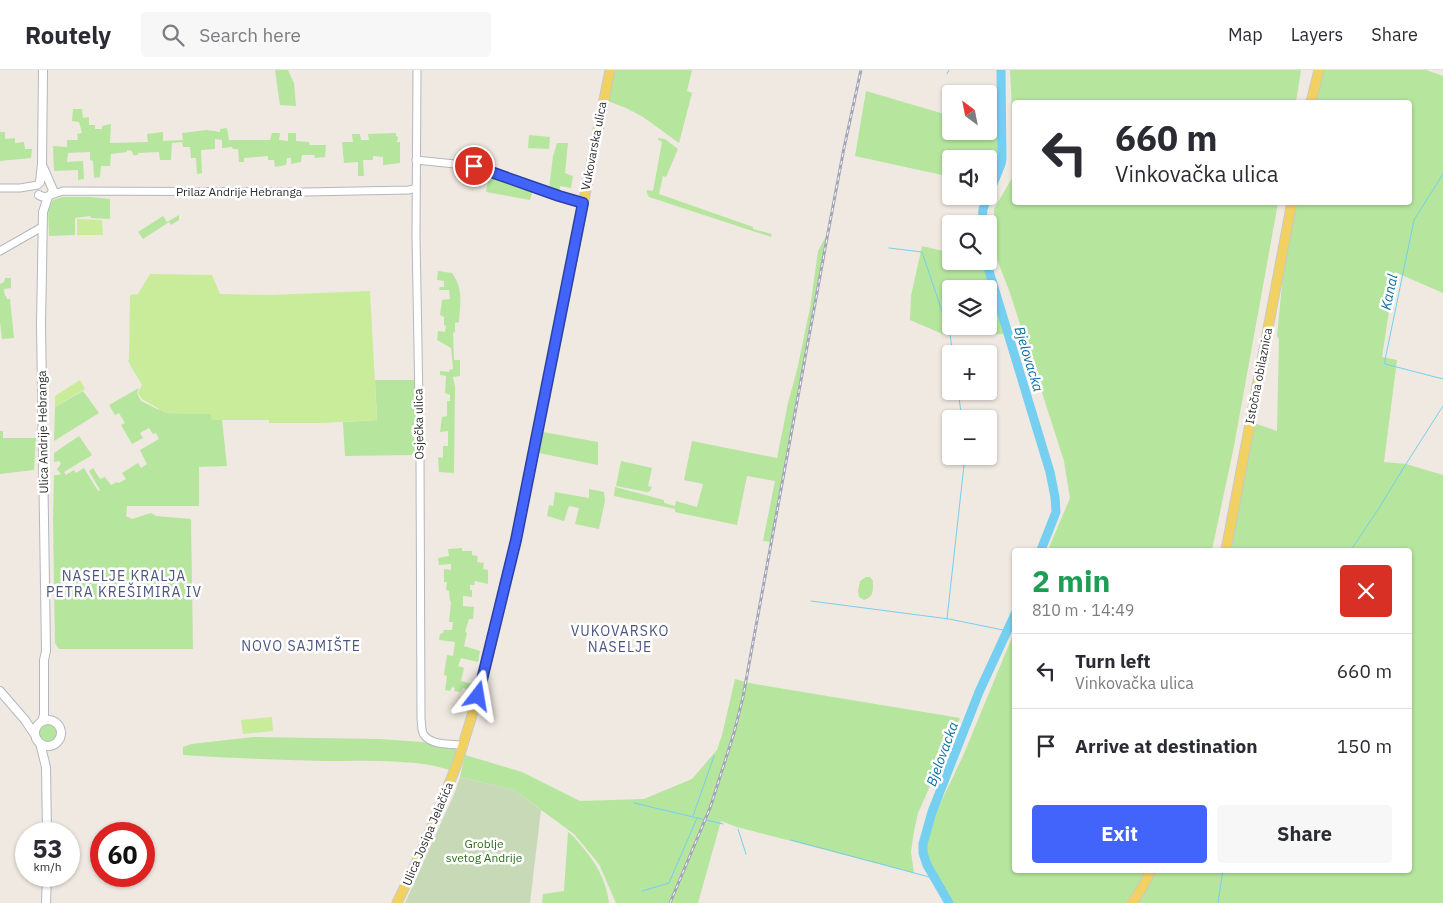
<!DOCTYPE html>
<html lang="en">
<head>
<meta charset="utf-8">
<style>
	body { margin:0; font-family:"IBM Plex Sans",sans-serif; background:#f7f7f7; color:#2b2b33; height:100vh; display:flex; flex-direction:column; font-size:19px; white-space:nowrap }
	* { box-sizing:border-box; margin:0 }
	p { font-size:16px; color:#7c7c81 }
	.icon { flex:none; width:28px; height:28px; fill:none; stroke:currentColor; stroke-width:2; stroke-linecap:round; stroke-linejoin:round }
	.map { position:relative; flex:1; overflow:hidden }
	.sheet { position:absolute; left:1012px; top:478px; width:400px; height:325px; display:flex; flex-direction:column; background:#fff; border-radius:5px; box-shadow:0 1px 4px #0004 }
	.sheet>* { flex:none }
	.top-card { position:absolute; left:1012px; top:30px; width:400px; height:105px; border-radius:5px; box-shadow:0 1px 4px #0004; background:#fff; color:#2b2b33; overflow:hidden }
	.needle { width:32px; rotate:328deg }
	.tools { position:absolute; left:942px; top:15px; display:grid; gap:10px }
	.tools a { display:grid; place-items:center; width:55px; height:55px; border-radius:5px; background:#fff; box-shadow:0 1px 4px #0004; font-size:25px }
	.speed { position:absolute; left:15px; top:752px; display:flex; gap:10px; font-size:25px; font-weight:700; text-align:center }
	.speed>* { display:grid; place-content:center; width:65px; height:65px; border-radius:50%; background:#fff; box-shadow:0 1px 4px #0004; line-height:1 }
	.speed small { font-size:12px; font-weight:400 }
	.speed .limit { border:8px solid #d22; background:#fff; color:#111 }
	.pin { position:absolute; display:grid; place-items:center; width:42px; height:42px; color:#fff; margin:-21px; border:2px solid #fff; border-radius:50%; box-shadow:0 1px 5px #0007 }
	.me { position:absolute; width:55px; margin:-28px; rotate:14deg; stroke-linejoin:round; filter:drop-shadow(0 0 4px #0008) }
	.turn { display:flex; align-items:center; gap:18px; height:105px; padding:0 20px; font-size:22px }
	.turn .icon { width:65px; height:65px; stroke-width:2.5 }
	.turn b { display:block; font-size:35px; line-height:42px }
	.round { display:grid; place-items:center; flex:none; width:52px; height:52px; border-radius:5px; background:#f7f7f7 }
	.headline { display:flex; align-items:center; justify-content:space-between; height:85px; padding:0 20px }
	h1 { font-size:30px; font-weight:700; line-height:38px; color:#1e9e55 }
	.button { display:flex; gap:10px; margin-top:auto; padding:10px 20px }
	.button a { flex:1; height:58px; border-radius:5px; background:#4264fb; color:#fff; font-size:20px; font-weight:700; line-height:58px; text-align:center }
	.button a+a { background:#f7f7f7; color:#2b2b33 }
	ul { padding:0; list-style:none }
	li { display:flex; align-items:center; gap:15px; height:75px; padding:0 20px; border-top:1px solid #e1e1e2 }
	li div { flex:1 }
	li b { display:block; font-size:19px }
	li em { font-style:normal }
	header { display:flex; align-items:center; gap:30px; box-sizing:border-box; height:70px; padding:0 25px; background:#fff; border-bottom:1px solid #e1e1e2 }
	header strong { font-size:24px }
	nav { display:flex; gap:28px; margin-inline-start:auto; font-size:18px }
	.search { width:350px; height:45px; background:#f7f7f7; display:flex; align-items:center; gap:12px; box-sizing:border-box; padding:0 18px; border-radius:5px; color:#7c7c81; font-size:19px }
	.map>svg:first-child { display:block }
</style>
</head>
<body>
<header>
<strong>Routely</strong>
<div class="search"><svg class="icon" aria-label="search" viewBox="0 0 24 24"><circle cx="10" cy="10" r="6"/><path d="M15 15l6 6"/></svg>Search here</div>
<nav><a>Map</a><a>Layers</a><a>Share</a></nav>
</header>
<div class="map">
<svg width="1443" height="833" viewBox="0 0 1443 833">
	<rect width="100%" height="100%" fill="#efe9e1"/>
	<!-- green -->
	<path fill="#b6e59e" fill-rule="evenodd" d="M275 0H288L294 13 296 36 280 35Z
		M613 0H692L687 21 692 23 679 73 643 47 626 38 608 31Z
		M1010 0H1301L1296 32H1015V97Z
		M1319 0H1426L1443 6V223L1395 202 1382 287 1397 290 1384 392 1406 394 1443 405V833H949C935 813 918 789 925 765L963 686 1015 560V800H1410V480H1226L1251 352 1277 361 1279 269 1277 266 1288 153 1292 133 1410 132V32H1311Z
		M866 21 951 46V61H989V57L1000 60 999 94 990 114H989V89H951V107L855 86Z
		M73 39H82L83 48 89 47V55H95V59H102V56L111 54 110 73 148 72 147 64 163 62V71L183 70 182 63 207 60 220 62V59L227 58 229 70H270L272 63H280L279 70 288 71V63H296V71L309 72 310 75H326L325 87 315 88 314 85H302L301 92 291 94V88H287L286 95 275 97 274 90H268V86L244 88V92H239L238 79H233L232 77 222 78V70L215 69V79L201 80 202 103 197 104 196 88H191L190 77H183L182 72 172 73 171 90H160L159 82 138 83V85H133L132 81 127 80V82L111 84 110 96H101L100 107 94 108 93 91 90 90V82L68 83 67 92 83 91 84 109 78 110V100L54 101 53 76 67 77V70H78L77 64 82 63 79 52 72 51Z
		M0 62H5V69L15 68V73L24 72 25 79H32L31 88 0 91Z
		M396 63V66L398 67 397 72H400V93L383 95V87L373 86V90H363L364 106H358V92L344 93 342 72H353L352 64H360L361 70H369L368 64Z
		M529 65 550 67 549 79 528 78Z
		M658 68 665 69 678 79 666 107 663 106 659 124 753 157V159L772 164 771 167 649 127 647 123V120L653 121 662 72 658 70Z
		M557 73H568L565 103 573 106 571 118 560 116 559 123 549 119 553 86Z
		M1015 103V132L1278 133 1234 376 1212 480H1048L1070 428 1064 391 1010 223 995 184 994 139Z
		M489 105 533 119 530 130 486 122Z
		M63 127H90L110 129V149L91 148 90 146 75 148V165L49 166 48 138 53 130Z
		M179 145V150L171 155 169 152 143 169 138 162 163 146 167 152Z
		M825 168H827L771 472 763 471 775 411 747 406 737 455 675 442V439L614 426 615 417 664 430V433L675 436 676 431 697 437 703 414 684 410 692 371 777 388 788 333 797 300 810 238 818 181Z
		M922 176 951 183V191H986L1009 264 945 265 910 250 911 226ZM951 219H989V256H951Z
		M438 201 452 203C464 220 460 233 459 252L455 253V262L453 263 454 290H460V306L453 307 455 317 454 403 439 402 438 387 443 388V376H448V361L440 362 442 347 447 346V331H450V325L445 323 446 306 440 305V301L450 302 449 300 453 299 451 278 437 270 438 261 445 262 446 256 444 255V247L440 245 442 230 450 229 449 220H439L440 217H444V211L437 210Z
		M5 208H11V218L4 219 5 226H6L7 229H10L14 268 2 269 0 252V214L4 212Z
		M375 310H415V384L412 385 345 386 343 352 377 350Z
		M139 318 137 323 141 331 159 340 160 339 166 343 211 344 212 350H222L227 396 199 397V436H127L126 446 132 449 151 443 156 446 191 449 193 579H59L55 573 53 450 54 405H58L61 404 57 399 61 394 59 391 54 392V383L79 366 92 385 64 402 66 405 74 400 76 403 84 398 98 421 100 420 89 401 93 398 100 409 105 407 111 415 117 412 119 413 126 409 122 403 138 393 141 398 147 394 140 380 159 369 156 363 153 364 149 358 140 363 143 368 132 374 121 355 125 353 119 343 115 345 109 335Z
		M83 321 99 343 54 371 55 337Z
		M0 361H3V368H36L34 400 0 404Z
		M543 362 598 372V395L539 383Z
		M621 391 652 398 648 416 652 417 650 421 647 422 616 416Z
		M589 419 604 422 605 431 599 459 575 454 579 438 569 436 564 451 547 446 549 435 553 436 555 422 589 428Z
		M462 478V481H472V485L478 486 477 492 484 493 483 499 488 500V514L475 511 474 515H470V520H472V527L463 526V536L474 537 473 549H469L465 562 467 563 464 576 480 581 478 592 461 588 458 596 464 598 461 611 472 614 470 620 463 618 461 622 454 621 455 618 452 617 450 621 445 620 447 606 444 605 447 585 453 586 455 572 439 570 440 564 443 563 444 560H452L453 552H449L451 532 450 531 449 521 446 520 447 512H444V499L451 500V494L439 495 438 488 449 486 448 479Z
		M866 507H870L873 511C873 520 874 527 864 530L859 527 858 521 860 511Z
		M735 609 749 613 960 648 918 743 914 761 911 782 914 803 737 757 721 751 698 833H616L599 794 574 764 514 720 460 707 465 685 522 702 580 731 644 729 692 709 717 680 722 665Z
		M39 663a9 9 0 1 1 18 0a9 9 0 1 1-18 0Z
		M253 667 379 669 423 672 459 680 453 701C415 688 364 691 324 691 277 690 230 688 183 685V677L191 674Z
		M568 762C575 767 579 773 584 779 598 796 606 811 609 833H542L543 824 564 821Z"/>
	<!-- cemetery -->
	<path fill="#c8d9b8" d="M460 707 514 720 541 740 530 833H405L455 722Z"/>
	<!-- pitch -->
	<path fill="#c9ec9a" d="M77 149 102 150 103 165H77Z
		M150 204 212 205 220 224 270 225 370 221 377 350 323 353H269V350H212L211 344H184L166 343 142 329 138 323 142 315 128 291 129 289 130 227V225L138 224Z
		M80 310 85 319 55 337V326Z
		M272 647 273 661 243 664 241 650Z"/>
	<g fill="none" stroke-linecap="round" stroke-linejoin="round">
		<!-- stream -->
		<path stroke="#75cff0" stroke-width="1" d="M947 4 949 0
			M1443 104 1414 150 1385 290V294L1443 309
			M889 178 922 182 950 265 953 284
			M958 321 962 349
			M1351 480 1379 438 1406 394 1443 336
			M811 531 949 549 1008 561
			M947 549 965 386
			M634 733 723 754
			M693 746 714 686
			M738 759 746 784
			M791 770 933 808
			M642 821 669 813 697 748
			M1218 833 1223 800"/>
		<!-- river -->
		<path stroke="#75cff0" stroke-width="9" d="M989 124 1001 94 1002 89 1001 0
			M982 154 983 139 988 126
			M986 191 1050 402 1055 427 1056 442 1041 480
			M949 833 927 795 923 783V774L932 742 979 622 1015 544"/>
		<!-- tertiary casing -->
		<g stroke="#b4b7c1" stroke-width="9">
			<path id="tertiary" d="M417 0 416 167 420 387 421 649C422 654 421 661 424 665 432 676 452 674 464 675
				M416 90 474 96 559 126 583 133
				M0 118H20L38 115
				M51 125 63 121 305 122 409 120 416 118
				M0 181 42 157"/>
		</g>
		<!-- secondary casing -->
		<g stroke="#b4b7c1" stroke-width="10">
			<path id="secondary" d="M40 112 42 94 43 0
				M39 125C45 129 51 127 53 120L43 97
				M0 621 25 650 35 665
				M35 663a13 13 0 1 1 26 0a13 13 0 1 1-26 0Z
				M42 651 44 645V590L46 581 41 255 43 142 48 127
				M40 673 46 697 47 764
				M46 833 47 806"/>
		</g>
		<!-- primary casing -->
		<g stroke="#c9c9c9" stroke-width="11">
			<path id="primary" d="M1311 32 1319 0
				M1226 480 1292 132
				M397 833 423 778 457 694 478 626 516 470 610 0
				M1132 833 1142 818 1151 800"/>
		</g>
		<!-- tertiary -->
		<use href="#tertiary" stroke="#fff" stroke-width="7"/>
		<!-- secondary -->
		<use href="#secondary" stroke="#fff" stroke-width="8"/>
		<!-- primary -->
		<use href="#primary" stroke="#f2d163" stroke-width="9"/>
		<!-- rail casing -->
		<g stroke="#a3a6b8" stroke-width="3">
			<path id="rail" d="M670 833 710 738 734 663 743 627 827 168 844 78 861 0"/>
		</g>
		<!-- rail -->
		<use href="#rail" stroke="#fff" stroke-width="1" stroke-dasharray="4" stroke-linecap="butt"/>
	</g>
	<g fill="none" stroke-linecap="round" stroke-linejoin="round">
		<!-- route casing -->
		<g stroke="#2b41a3" stroke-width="12">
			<path id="route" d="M474 96 559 126 583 133 516 470 478 626"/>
		</g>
		<!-- route -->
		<use href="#route" stroke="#4264fb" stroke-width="9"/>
	</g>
	<g text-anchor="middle" stroke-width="5" stroke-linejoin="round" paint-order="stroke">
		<!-- street labels -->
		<g font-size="12" fill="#2e2e2e" stroke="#fff">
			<text transform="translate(594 76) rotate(-79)" y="4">Vukovarska ulica</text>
			<text x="239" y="126">Prilaz Andrije Hebranga</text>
			<text transform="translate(1259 306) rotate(-79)" y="4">Istočna obilaznica</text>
			<text transform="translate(419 354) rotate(-91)" y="4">Osječka ulica</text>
			<text transform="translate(43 362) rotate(-91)" y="4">Ulica Andrije Hebranga</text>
			<text transform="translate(428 764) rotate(-67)" y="4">Ulica Josipa Jelačića</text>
		</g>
		<!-- park labels -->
		<g font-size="12" fill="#2c6e1b" stroke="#fff">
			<text x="484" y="778">Groblje<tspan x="484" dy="14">svetog Andrije</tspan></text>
		</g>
		<!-- water labels -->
		<g font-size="14" font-style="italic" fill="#0d6fa3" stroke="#fff">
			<text transform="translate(1389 222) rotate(-78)" y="5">Kanal</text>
			<text transform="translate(1029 289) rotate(73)" y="5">Bjelovacka</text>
			<text transform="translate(942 684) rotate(-70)" y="5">Bjelovacka</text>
		</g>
		<!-- neighbourhood labels -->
		<g font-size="14" letter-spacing="1" fill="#4d5680" stroke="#fff">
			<text x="124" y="511">NASELJE KRALJA<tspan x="124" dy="16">PETRA KREŠIMIRA IV</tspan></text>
			<text x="620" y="566">VUKOVARSKO<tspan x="620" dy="16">NASELJE</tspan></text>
			<text x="301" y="581">NOVO SAJMIŠTE</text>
		</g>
	</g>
</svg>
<div class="tools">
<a><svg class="needle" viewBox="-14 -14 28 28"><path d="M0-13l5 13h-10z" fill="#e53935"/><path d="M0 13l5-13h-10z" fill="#7c7c81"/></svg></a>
<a><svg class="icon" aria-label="sound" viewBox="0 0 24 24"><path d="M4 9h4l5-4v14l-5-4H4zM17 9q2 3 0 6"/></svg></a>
<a><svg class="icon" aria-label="search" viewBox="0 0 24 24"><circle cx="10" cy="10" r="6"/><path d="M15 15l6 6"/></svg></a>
<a><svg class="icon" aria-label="layers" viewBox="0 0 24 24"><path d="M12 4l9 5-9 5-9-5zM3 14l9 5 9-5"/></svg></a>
<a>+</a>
<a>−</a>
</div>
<div class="speed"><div>53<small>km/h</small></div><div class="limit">60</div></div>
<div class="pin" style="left:474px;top:96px;background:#d93025"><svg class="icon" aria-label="arrive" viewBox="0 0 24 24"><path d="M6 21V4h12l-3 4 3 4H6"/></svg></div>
<svg class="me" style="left:478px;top:626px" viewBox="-20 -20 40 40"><path d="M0-17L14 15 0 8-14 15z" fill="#4264fb" stroke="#fff" stroke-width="4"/></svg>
<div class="top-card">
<div class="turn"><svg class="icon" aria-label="left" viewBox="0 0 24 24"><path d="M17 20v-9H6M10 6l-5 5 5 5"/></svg><div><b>660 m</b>Vinkovačka ulica</div></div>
</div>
<section class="sheet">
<div class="headline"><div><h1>2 min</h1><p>810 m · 14:49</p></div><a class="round" style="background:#d93025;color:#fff"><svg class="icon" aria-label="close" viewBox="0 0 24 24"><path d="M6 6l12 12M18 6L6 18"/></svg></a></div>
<ul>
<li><svg class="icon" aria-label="left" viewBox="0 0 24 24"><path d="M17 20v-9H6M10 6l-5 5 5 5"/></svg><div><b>Turn left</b><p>Vinkovačka ulica</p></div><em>660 m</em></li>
<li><svg class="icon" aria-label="arrive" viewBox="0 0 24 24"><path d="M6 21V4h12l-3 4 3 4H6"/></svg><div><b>Arrive at destination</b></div><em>150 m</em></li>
</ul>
<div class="button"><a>Exit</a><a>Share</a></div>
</section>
</div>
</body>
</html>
